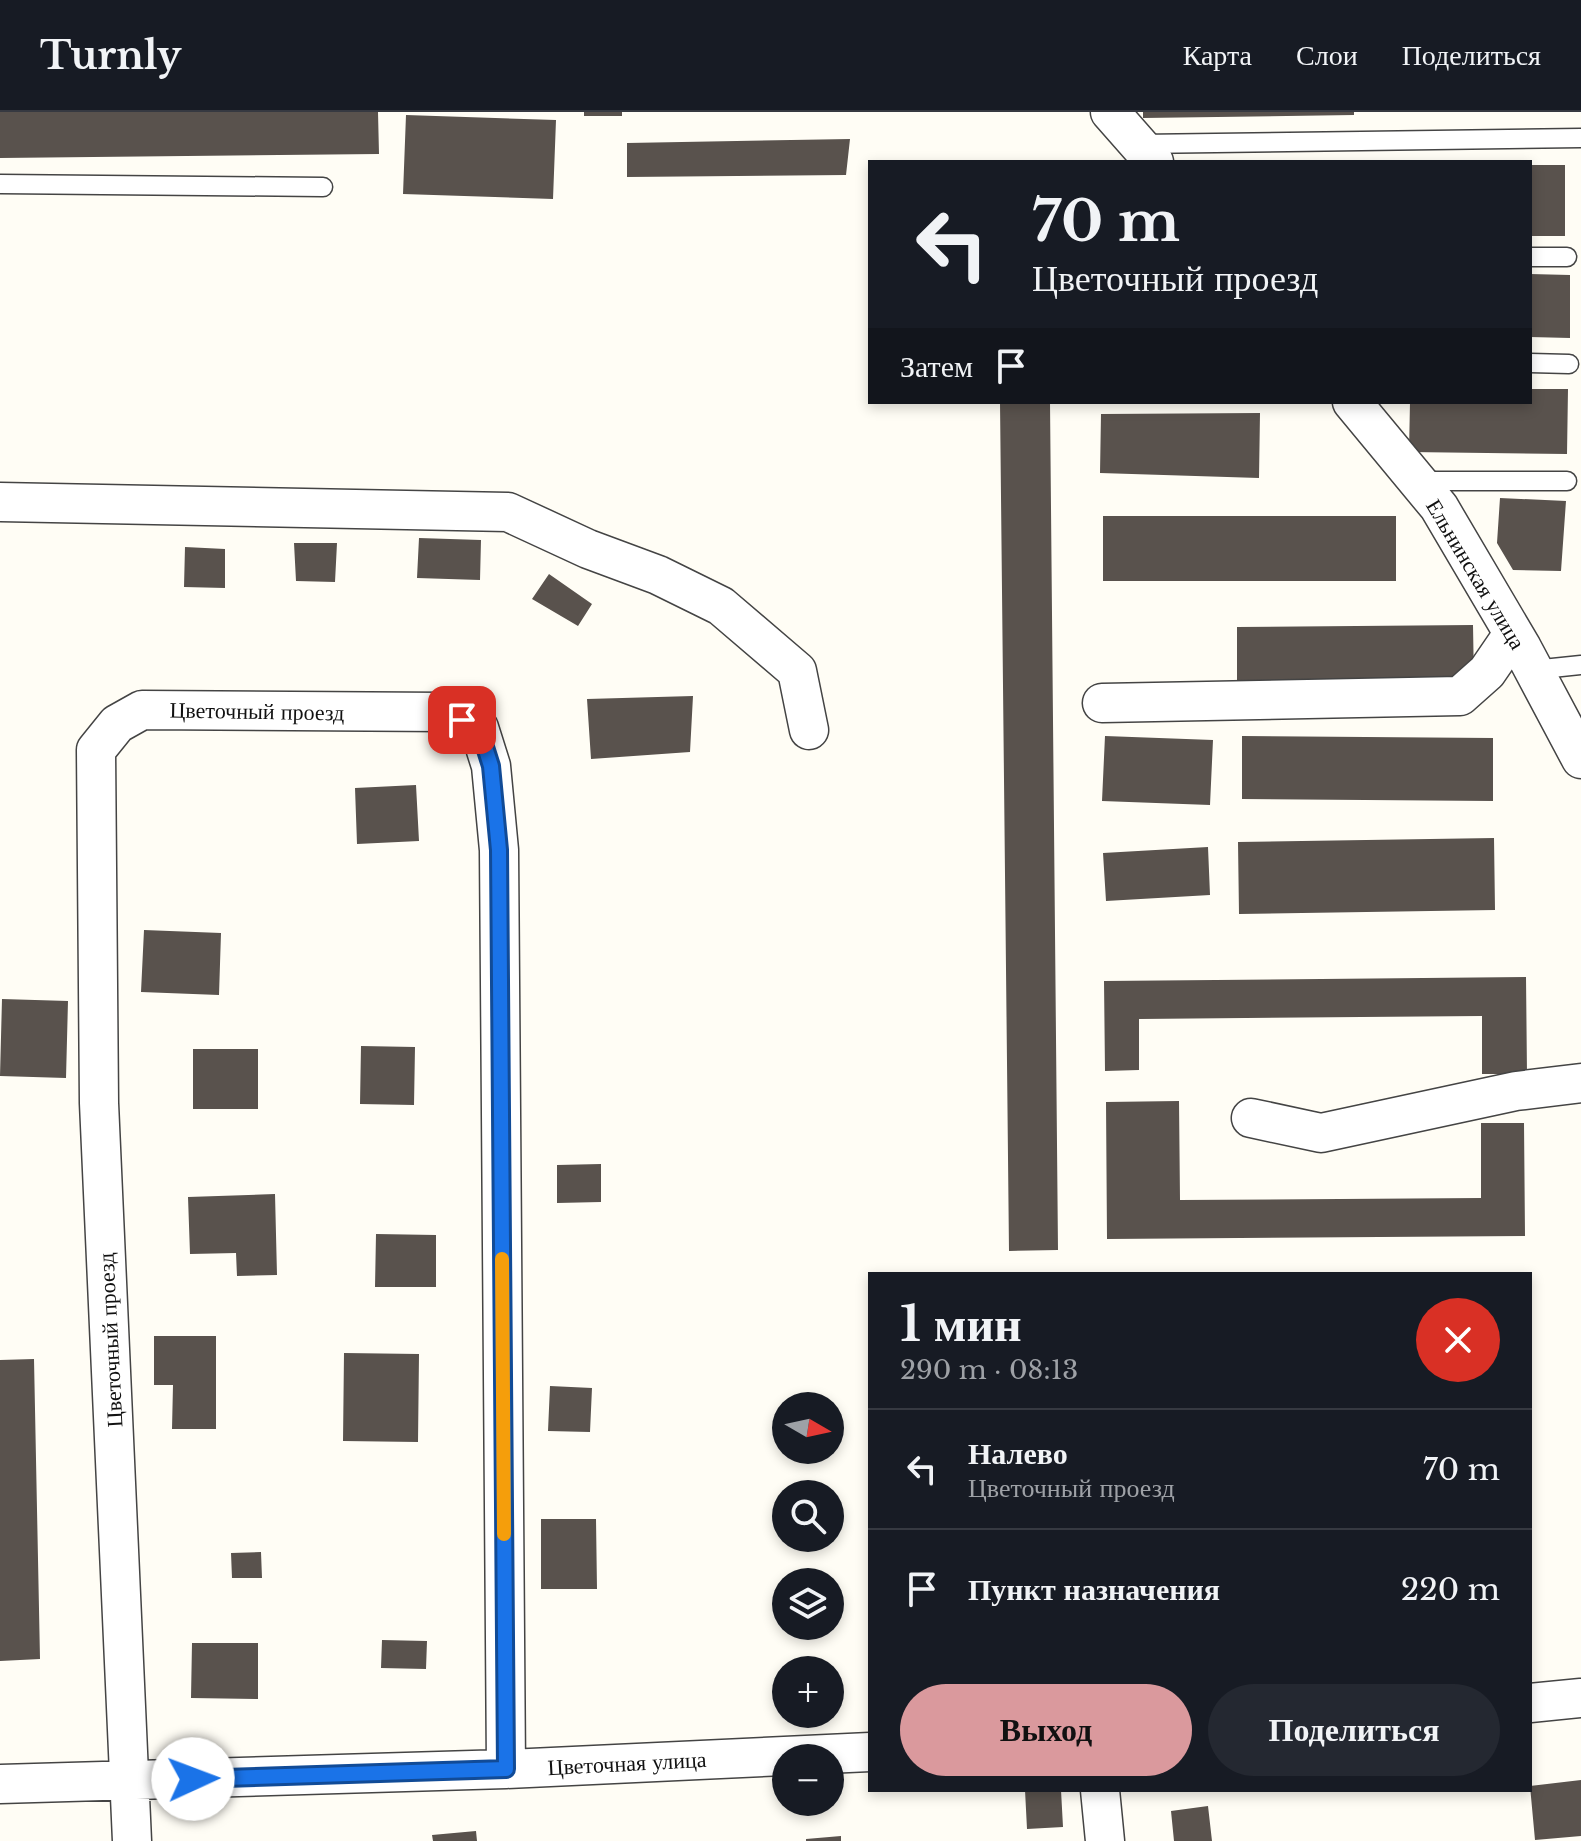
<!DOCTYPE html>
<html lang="ru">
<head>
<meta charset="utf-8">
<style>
	body { margin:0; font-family:"Libre Baskerville",serif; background:#242831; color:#f1f3f6; height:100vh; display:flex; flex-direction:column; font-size:30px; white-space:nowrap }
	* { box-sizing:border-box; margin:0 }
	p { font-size:26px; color:#9ea1a6 }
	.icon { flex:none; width:44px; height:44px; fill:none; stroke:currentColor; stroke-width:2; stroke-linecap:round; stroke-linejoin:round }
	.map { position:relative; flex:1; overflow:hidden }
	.sheet { position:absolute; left:868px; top:1160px; width:664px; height:520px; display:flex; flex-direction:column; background:#171b24; border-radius:0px; box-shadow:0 4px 12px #0003 }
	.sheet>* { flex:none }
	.guide { position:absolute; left:868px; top:48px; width:664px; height:244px; border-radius:0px; box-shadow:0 4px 12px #0003; background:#171b24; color:#f1f3f6; overflow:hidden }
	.needle { width:52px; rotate:99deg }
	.fabs { position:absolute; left:772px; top:1280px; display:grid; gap:16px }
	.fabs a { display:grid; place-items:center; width:72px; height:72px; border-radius:50%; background:#171b24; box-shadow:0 4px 12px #0003; font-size:40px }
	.pin { position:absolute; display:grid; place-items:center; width:68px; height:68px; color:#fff; margin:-34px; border-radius:16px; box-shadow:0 4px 12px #0006 }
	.me { position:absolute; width:88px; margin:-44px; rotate:88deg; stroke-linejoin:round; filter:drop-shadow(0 0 6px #0008) }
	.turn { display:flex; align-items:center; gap:28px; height:168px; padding:0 32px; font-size:36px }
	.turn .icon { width:104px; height:104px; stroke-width:2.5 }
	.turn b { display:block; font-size:56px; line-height:68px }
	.then { display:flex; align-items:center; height:76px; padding:0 32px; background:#0003; gap:16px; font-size:30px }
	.round { display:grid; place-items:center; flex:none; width:84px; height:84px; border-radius:42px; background:#242831 }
	.overview { display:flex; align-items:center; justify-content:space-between; height:136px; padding:0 32px }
	h1 { font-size:48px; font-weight:700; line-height:60px }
	.action { display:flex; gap:16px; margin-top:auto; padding:16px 32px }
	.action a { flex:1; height:92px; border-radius:48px; background:#da999d; color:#111; font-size:32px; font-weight:700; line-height:92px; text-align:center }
	.action a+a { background:#242831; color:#f1f3f6 }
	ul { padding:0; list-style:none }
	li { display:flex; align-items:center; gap:24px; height:120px; padding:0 32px; border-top:2px solid #363941 }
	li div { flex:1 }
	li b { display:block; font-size:30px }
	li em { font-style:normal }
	header { display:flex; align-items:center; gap:48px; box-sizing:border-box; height:112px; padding:0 40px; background:#171b24; border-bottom:2px solid #363941 }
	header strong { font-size:38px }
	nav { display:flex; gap:44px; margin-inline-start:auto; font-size:28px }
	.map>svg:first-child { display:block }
</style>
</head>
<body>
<header>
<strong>Turnly</strong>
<nav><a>Карта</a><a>Слои</a><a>Поделиться</a></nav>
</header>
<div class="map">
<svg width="1581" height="1729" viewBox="0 0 1581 1729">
	<rect width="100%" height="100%" fill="#fffdf5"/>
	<!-- building -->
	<path fill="#59524d" d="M0 0H378L379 42 0 46Z
		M584 0H622V4H584Z
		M1143 0H1354V3L1143 6Z
		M406 3 556 8 553 87 403 82Z
		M850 27 846 63 627 65V31Z
		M1530 53H1565V124H1530Z
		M1530 162 1570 163V226L1530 225Z
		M1530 277H1568L1567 342 1409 340 1410 290H1530Z
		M1000 290H1050L1058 1138 1009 1139Z
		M1260 301 1259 366 1100 361 1101 302Z
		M1500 386 1566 389 1561 459 1513 458 1497 431Z
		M1103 404H1396V469H1103Z
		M419 426 481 428 480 468 417 466Z
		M294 431H337L335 470 296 469Z
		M185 435 225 437V476L184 475Z
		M549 462 592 492 578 514 532 487Z
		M1473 513 1474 571 1237 573V515Z
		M693 584 690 640 591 647 587 587Z
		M1105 624 1213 628 1210 693 1102 689Z
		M1242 624 1493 626V689L1242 687Z
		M416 673 419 729 357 732 355 676Z
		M1494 726 1495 798 1239 802 1238 730Z
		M1208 735 1210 783 1106 789 1103 741Z
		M144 818 221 821 219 883 141 880Z
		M1526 865 1527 962H1482V904L1139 907V958L1105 959 1104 869Z
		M2 887 68 889 66 966 0 964Z
		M361 934 415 935 414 993 360 992Z
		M193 937H258V997H193Z
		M1179 989 1180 1088 1481 1086V1011H1524L1525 1124 1107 1127 1106 990Z
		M601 1052V1090L557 1091V1053Z
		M275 1082 277 1163 237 1164 236 1141 190 1142 188 1085Z
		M376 1122 436 1123V1175H375Z
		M154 1224H216V1317H172L173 1273H154Z
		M344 1241 419 1242 418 1330 343 1329Z
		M34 1247 40 1547 0 1549V1248Z
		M550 1274 592 1276 590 1320 548 1319Z
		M541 1407H596L597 1477H541Z
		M261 1440 262 1466H232L231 1441Z
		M382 1528 427 1529 426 1557 381 1556Z
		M192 1531H258V1587L191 1586Z
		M1581 1668V1724L1535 1728 1530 1674Z
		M1025 1678H1061L1063 1715 1027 1717Z
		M1208 1694 1212 1729H1174L1171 1699Z
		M476 1719 477 1729H433L432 1723Z
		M841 1724V1729H806V1727Z"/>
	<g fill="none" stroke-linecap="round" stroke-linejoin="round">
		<!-- service casing -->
		<g stroke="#444" stroke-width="21">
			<path id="service" d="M1140 32 1581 26
				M0 72 323 75
				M1530 145H1567
				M1530 251 1569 252
				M1418 369H1567
				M1533 558 1581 553"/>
		</g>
		<!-- minor casing -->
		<g stroke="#444" stroke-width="41">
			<path id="minor" d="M1110 0 1154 50
				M1352 290 1439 395 1522 536 1581 647
				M0 390 508 400 588 437 658 463 721 494 797 559 809 618
				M1102 591 1460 584 1487 560 1513 522
				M1251 1006 1321 1021 1516 979 1581 971
				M1530 1591 1581 1586
				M0 1672 506 1657 870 1640
				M1100 1678 1105 1729
				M132 1729 99 991 96 638 117 612 142 598 445 600 479 616 491 654 499 738 506 1657"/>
		</g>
		<!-- service -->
		<use href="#service" stroke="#fff" stroke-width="18"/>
		<!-- minor -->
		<use href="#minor" stroke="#fff" stroke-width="38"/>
	</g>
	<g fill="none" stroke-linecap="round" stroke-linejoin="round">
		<!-- route casing -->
		<g stroke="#114b97" stroke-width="20">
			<path id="route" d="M193 1667 506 1657 499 738 491 654 479 616 462 608"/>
		</g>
		<!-- route -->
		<use href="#route" stroke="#1a73e8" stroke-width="14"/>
		<!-- slow -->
		<path stroke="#f59e0b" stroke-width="14" d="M502 1147 504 1422"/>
	</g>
	<g text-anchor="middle" stroke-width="8" stroke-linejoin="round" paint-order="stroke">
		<!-- street labels -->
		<g font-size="22" fill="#111" stroke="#fff">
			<text transform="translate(1476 462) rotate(59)" y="8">Ельнинская улица</text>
			<text transform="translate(257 599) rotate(1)" y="8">Цветочный проезд</text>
			<text transform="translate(110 1228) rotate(-93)" y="8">Цветочный проезд</text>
			<text transform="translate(627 1651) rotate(-3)" y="8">Цветочная улица</text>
		</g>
	</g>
</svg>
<div class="fabs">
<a><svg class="needle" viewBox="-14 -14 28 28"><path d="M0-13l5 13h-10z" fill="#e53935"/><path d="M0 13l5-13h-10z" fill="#9ea1a6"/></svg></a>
<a><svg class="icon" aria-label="search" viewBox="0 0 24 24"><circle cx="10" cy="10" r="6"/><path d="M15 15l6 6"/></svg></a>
<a><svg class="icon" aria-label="layers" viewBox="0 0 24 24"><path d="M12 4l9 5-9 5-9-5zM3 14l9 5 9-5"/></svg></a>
<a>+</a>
<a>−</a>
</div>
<div class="pin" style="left:462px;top:608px;background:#d93025"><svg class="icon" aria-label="arrive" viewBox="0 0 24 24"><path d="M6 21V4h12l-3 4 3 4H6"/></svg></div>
<svg class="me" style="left:193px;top:1667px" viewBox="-20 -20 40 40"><circle r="19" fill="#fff"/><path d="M0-13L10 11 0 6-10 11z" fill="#1a73e8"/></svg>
<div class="guide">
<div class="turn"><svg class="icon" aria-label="left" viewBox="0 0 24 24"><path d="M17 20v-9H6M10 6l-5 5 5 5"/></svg><div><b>70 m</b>Цветочный проезд</div></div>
<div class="then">Затем<svg class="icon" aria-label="arrive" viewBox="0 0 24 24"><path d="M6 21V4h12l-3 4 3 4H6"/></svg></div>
</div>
<section class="sheet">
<div class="overview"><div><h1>1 мин</h1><p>290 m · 08:13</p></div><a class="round" style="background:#d93025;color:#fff"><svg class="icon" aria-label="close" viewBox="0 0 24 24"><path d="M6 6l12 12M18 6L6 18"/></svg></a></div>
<ul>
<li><svg class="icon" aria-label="left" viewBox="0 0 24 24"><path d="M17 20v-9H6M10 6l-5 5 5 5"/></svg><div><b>Налево</b><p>Цветочный проезд</p></div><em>70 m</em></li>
<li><svg class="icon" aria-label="arrive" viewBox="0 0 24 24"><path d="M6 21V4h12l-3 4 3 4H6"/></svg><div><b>Пункт назначения</b></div><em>220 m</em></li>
</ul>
<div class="action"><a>Выход</a><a>Поделиться</a></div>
</section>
</div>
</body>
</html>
